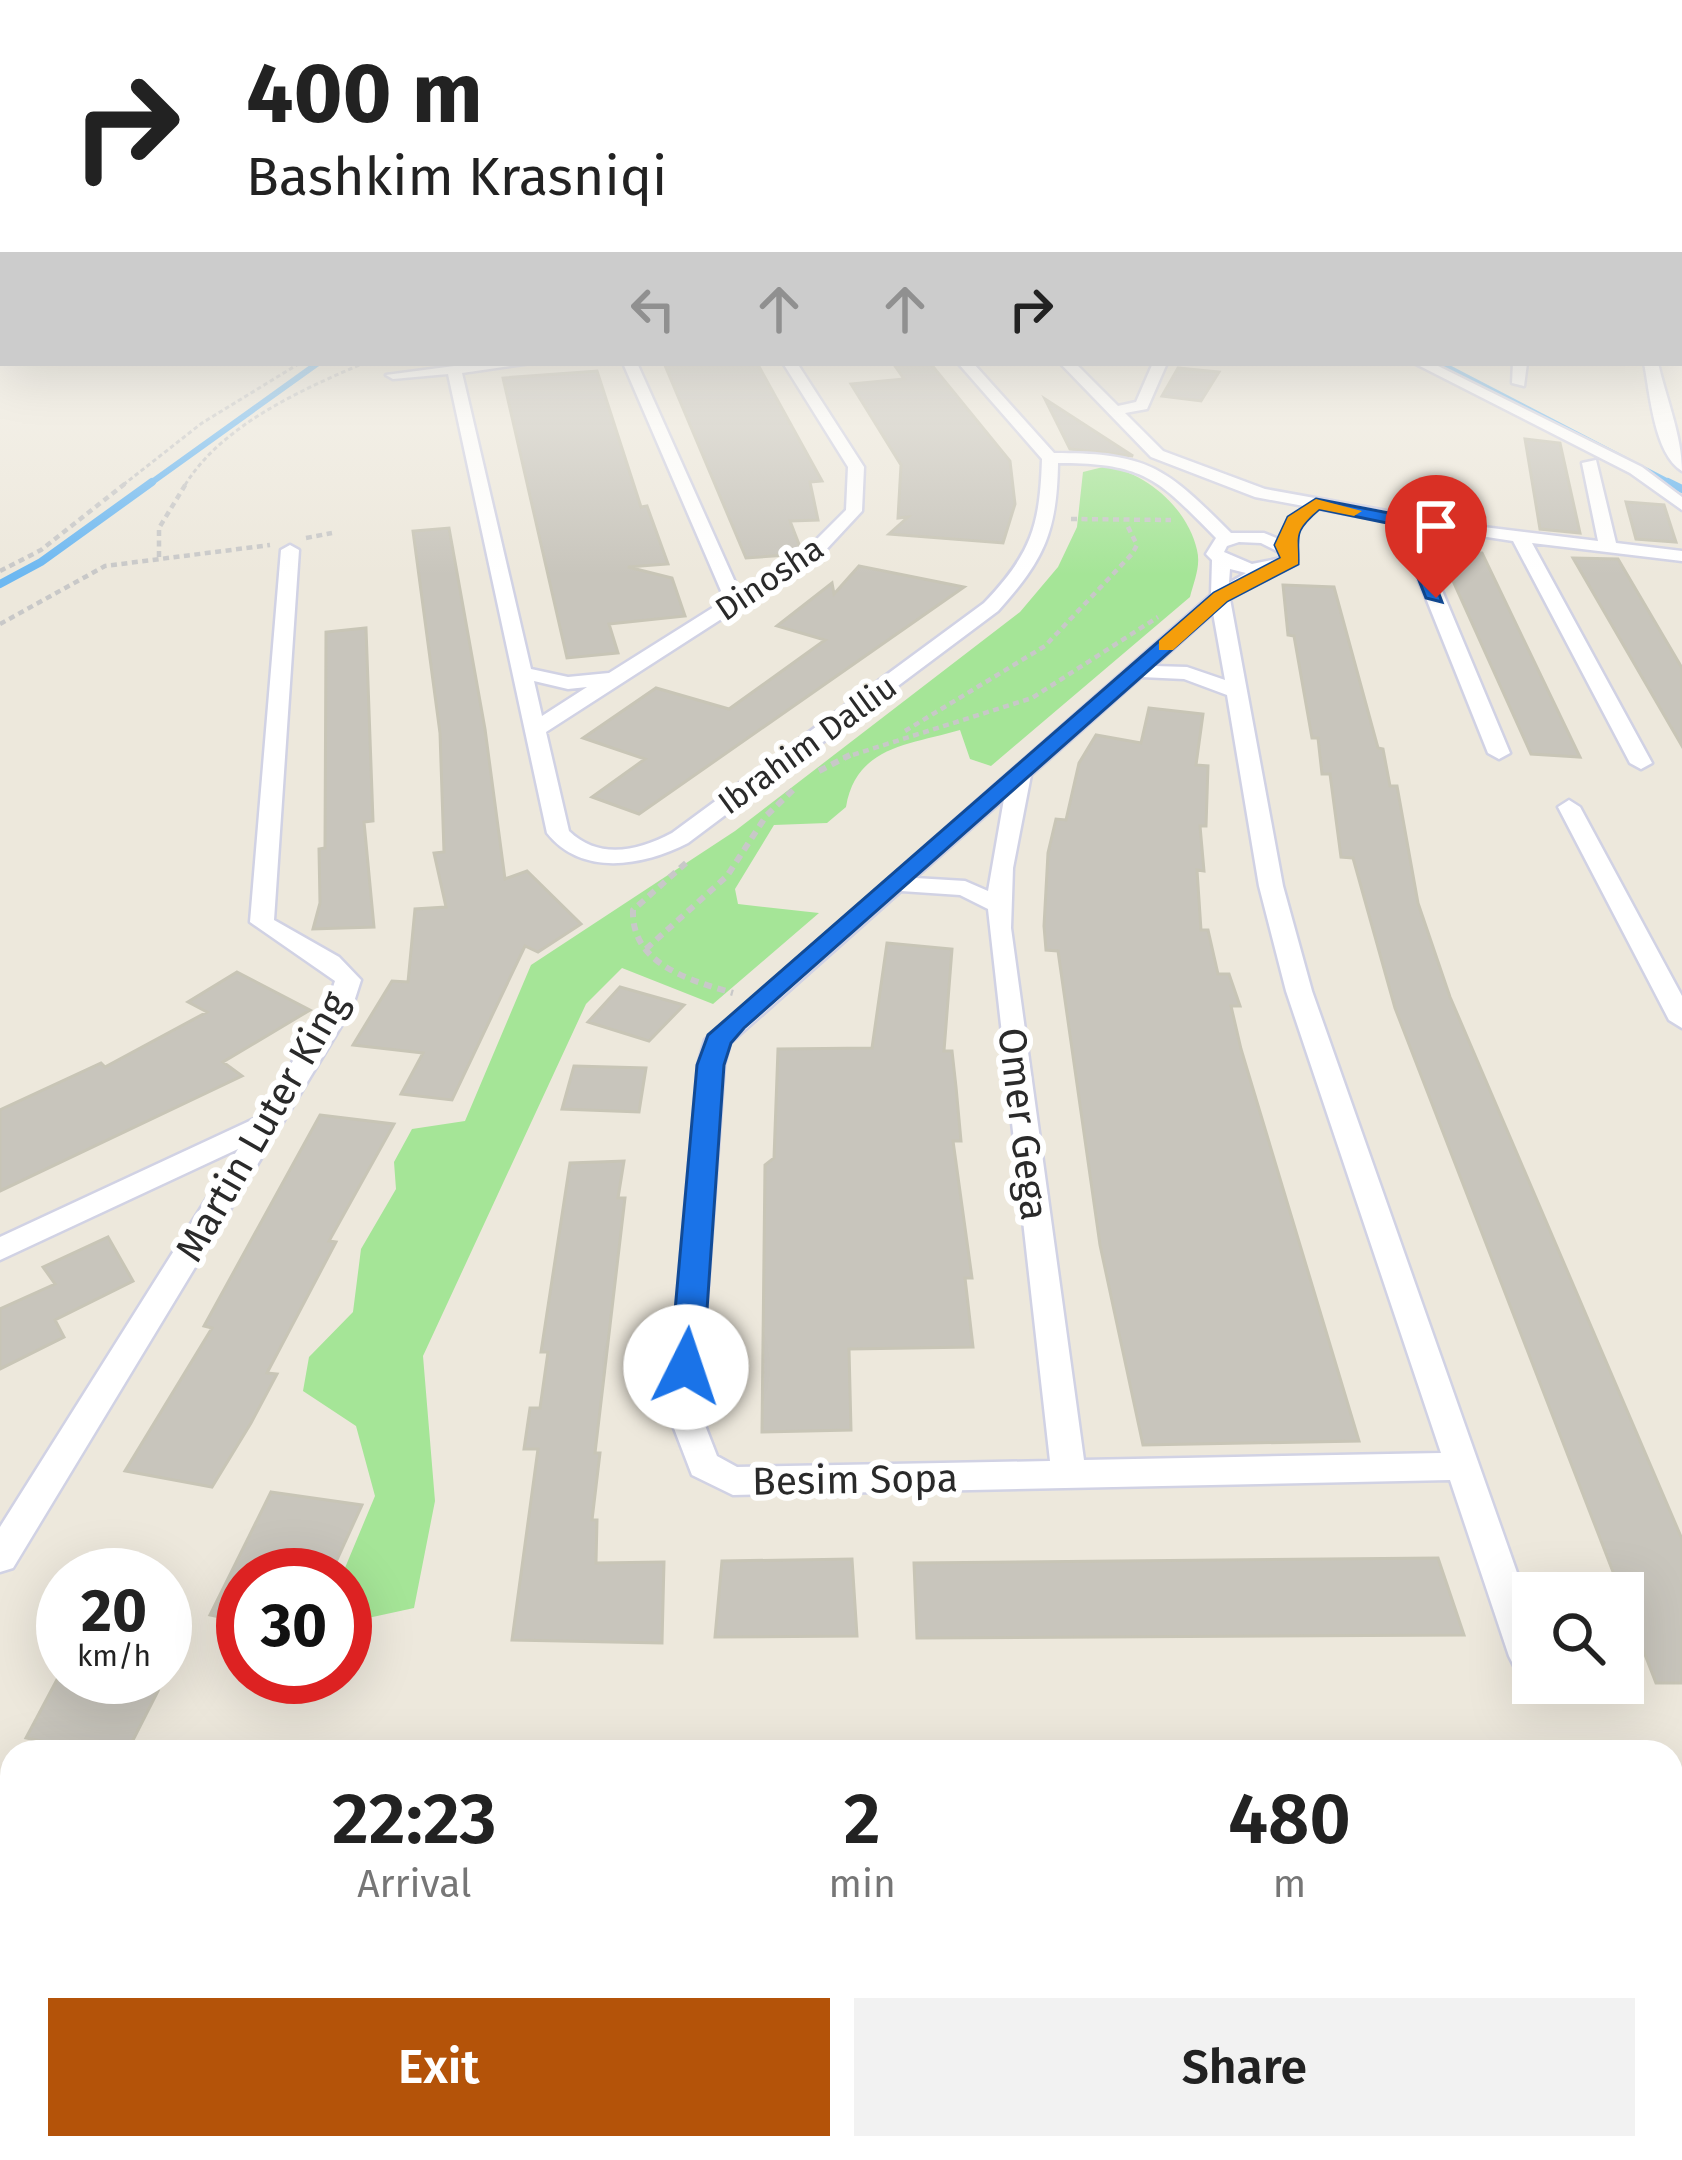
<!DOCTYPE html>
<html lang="en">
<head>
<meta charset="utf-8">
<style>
	body { margin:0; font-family:"Fira Sans",sans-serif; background:#f2f2f2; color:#222; height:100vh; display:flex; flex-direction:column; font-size:45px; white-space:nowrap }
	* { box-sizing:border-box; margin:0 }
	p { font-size:39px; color:#767676 }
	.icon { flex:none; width:66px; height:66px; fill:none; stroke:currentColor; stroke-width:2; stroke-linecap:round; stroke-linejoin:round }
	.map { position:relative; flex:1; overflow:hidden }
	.drawer { position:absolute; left:0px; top:1740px; width:1683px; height:420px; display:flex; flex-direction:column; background:#fff; border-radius:36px 36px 0 0; box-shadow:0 12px 48px #0002 }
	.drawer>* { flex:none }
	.hud { position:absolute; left:0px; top:0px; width:1683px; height:366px; box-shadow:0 12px 48px #0002; background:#fff; color:#222; overflow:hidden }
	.buttons { position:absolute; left:1512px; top:1572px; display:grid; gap:24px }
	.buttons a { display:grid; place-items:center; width:132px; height:132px; border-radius:0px; background:#fff; box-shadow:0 12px 48px #0002; font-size:60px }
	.speed { position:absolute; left:36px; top:1548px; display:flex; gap:24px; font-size:60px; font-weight:700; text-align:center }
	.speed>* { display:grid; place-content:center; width:156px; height:156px; border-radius:50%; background:#fff; box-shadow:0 12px 48px #0002; line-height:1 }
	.speed small { font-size:30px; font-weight:400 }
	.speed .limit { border:18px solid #d22; background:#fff; color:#111 }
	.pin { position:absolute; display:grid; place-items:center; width:102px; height:102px; color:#fff; margin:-123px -51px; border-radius:50% 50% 50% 0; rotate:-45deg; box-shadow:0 0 12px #0007 }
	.pin .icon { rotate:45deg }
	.me { position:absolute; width:132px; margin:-66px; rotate:4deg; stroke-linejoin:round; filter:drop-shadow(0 0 9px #0008) }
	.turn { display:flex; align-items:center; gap:42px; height:252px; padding:0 48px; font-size:54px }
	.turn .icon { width:156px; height:156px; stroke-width:2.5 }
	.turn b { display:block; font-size:84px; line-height:102px }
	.lanes { display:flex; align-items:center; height:114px; padding:0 48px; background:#0003; justify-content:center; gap:60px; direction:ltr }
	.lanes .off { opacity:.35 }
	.eta { display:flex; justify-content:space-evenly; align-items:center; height:204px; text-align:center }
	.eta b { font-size:72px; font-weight:600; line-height:84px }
	.cta { display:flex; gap:24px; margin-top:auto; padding:24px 48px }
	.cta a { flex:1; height:138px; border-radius:0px; background:#b45309; color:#fff; font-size:48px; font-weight:600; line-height:138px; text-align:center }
	.cta a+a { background:#f2f2f2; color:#222 }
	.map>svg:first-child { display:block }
</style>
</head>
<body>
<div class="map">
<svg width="1682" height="2160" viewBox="0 0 1682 2160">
	<rect width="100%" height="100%" fill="#ede8dc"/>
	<!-- green -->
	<path fill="#a5e597" d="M1103 467C1143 469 1188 508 1197 550 1201 566 1194 581 1190 597L991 766 970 759 960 730C909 745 856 746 846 807L827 823 774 825 735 889 738 904 819 913 713 1004 622 968 586 1004 423 1356 435 1501 414 1608 345 1623 342 1575 375 1496 356 1426 303 1391 309 1357 353 1312 361 1249 396 1189 394 1162 412 1129 465 1121 531 965 735 831 1020 612 1058 567 1077 527 1083 472Z"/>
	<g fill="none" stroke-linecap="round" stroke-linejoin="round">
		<!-- stream-far1 -->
		<path stroke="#6db8f1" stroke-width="6" d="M1439 363 1674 485
			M148 485 318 363"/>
		<!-- stream -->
		<path stroke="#6db8f1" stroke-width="8" d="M1668 482 1682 489
			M0 584 41 562 152 482"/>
	</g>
	<!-- building -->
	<path fill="#c8c5bc" stroke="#c8c5b6" stroke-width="3" d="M664 363H757L822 481 810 482 818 520 790 521 800 547 787 555 746 558Z
		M893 363H930L1010 461 1015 504 1003 543 889 534 908 517 898 518 901 465 851 384 904 379Z
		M1178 368 1219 372 1201 401 1162 396Z
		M597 371 641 507 647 506 668 564 628 567 672 578 685 616 609 624 618 653 567 658 503 378Z
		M1045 399 1133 456 1070 449Z
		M1525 439 1560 443 1580 533 1540 529Z
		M1626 502 1664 505 1676 542 1636 539Z
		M449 528 485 729 505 879 527 871 581 924 538 952 525 946 452 1100 401 1094 423 1053 353 1045 392 981 408 982 415 909 446 907 434 853 444 852 440 733 413 531Z
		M1440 552 1482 553 1580 757 1531 754Z
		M1573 558 1618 559 1682 668V746Z
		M859 566 964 587 639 814 592 797 645 759 583 738 656 688 729 709 825 640 777 626 832 583 834 594Z
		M1283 585 1334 587 1378 748 1383 749 1390 786H1397L1418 903 1450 997 1682 1539V1683H1656L1395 1008 1353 858 1341 857 1330 774H1322L1318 738H1312L1294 636 1288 635Z
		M366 628 373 821 364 822 374 927 313 929 320 903 319 849 325 848 326 632Z
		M1149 708 1203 714 1196 765 1208 766 1206 826H1200L1204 871 1197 870 1201 930H1208L1218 974H1229L1240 1006H1231L1241 1049 1359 1441 1143 1445 1100 1245 1058 951 1046 950 1044 926 1048 853 1056 819 1066 820 1079 763 1096 735 1141 743Z
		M887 943 952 949 944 1051H952L956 1087 961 1141H953L972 1278H965L973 1347 849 1349 851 1430 762 1432 765 1165 774 1158 778 1049 872 1048Z
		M237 972 310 1010 223 1062 242 1076 0 1191V1110L101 1063 105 1067 207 1012 188 1002Z
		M620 987 684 1005 649 1041 588 1022Z
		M574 1066 646 1068 639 1112 562 1109Z
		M320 1115 394 1124 329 1241 336 1242 267 1373 277 1374 251 1423 212 1487 125 1471 212 1328 204 1326Z
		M624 1161 618 1198H625L595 1453H600L592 1520H597L596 1563 664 1562 662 1643 512 1640 538 1449H524L530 1408H540L548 1352H541L570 1163Z
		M108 1237 133 1281 55 1320 64 1337 0 1369V1309L55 1284 43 1267Z
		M271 1492 362 1505 330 1575H243V1622L210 1615Z
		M1438 1558 1464 1635 917 1638 914 1563Z
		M852 1559 857 1636 715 1637 722 1561Z
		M60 1674 158 1691 127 1752H93L26 1738Z"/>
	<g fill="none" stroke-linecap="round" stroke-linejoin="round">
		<!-- minor casing -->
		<g stroke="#d1d2e4" stroke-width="5">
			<path id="minor" d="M477 363H531L462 373 531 669 568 677 609 673 725 600 623 363H637L739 591 810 546 846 510 848 467 783 363H797L864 467 862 511 822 554 546 732 569 831C599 860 638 851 672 833L984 603C1031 554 1040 526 1042 459L958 363H973L1054 453C1150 453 1166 468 1231 533H1264L1296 546 1297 564 1272 573 1230 599 1283 886 1312 991 1533 1618V1671L1515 1668 1509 1656 1450 1480 733 1495 692 1475 667 1410 698 1065 705 1040 1211 595 1212 560 1206 554 1216 538C1158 479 1145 463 1058 463 1057 532 1044 560 998 611L688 843C643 866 582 877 547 833L448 374 393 379 386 375ZM1239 542 1261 543 1281 553 1282 558 1252 564 1224 552 1227 546ZM1230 569 1246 573 1229 583ZM1213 613 1225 680 1187 667 1154 666ZM1141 677 1184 679 1227 695 1259 886 1286 991 1441 1453 1084 1460 1011 928 1013 868 1031 775ZM534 681 568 689 587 687 542 716ZM1004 799 988 891 965 881 915 878ZM901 891 960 895 988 909 1050 1461 737 1467 717 1456 699 1410 724 1065 730 1043Z
				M1060 363H1075L1118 406 1136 402 1153 363H1167L1147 409 1125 413 1163 451 1265 489 1459 524 1598 541 1582 463 1596 460 1616 543 1682 551V561L1532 543 1652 763 1641 769 1630 763 1513 541 1415 526 1510 753 1499 759 1488 753 1396 523 1255 497 1151 457Z
				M1414 363H1432L1642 467 1682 497V510L1630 473Z
				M1513 363H1527L1524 386 1512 383Z
				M1644 363H1658C1666 398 1682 436 1682 471 1654 454 1650 393 1644 363Z
				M290 545 299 550 274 920 339 957 361 980 352 1008 13 1568 0 1572V1527L238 1149 0 1260V1237L258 1117 326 1008 335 981 250 922 281 550Z
				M1569 800 1580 807 1682 996V1028L1669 1020 1558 807Z"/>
		</g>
		<!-- path-far2 -->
		<path stroke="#c8c8c8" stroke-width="3" stroke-dasharray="4.5 3" stroke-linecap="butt" d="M123 485 202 423 300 363
			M185 485C222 425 301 390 364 363"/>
		<!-- path-far1 -->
		<path stroke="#c8c8c8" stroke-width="4.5" stroke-dasharray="6 4.5" stroke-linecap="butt" d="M1071 519 1171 520
			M306 538 332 533
			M159 557V528L187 482
			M0 571 41 550 127 482
			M0 624 105 566 270 545
			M905 731 1045 646 1132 554 1137 545 1126 523
			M843 758 1032 698 1158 617"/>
		<!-- path -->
		<path stroke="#c8c8c8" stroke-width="6" stroke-dasharray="8 6" stroke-linecap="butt" d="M819 771 850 755
			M686 863 633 910C631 964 689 980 733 993
			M646 949 727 876 766 816 794 789"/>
		<!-- minor -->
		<use href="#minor" fill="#fff" fill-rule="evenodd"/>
	</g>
	<!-- sky -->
	<linearGradient id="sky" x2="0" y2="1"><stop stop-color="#77b6ec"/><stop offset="0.47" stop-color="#f7f5ef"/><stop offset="1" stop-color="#f7f5ef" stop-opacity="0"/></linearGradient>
	<rect width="1682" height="575" fill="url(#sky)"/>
	<!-- route -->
	<path fill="#1a73e8" stroke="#114b97" stroke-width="3" d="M1316 499 1410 517 1442 602 1426 598 1397 525 1319 509C1291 533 1299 536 1298 564L1227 601 744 1028 731 1043 724 1065 703 1367 686 1379 675 1376 670 1367 697 1065 708 1035 1214 593 1281 558 1275 545 1288 517Z"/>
	<!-- slow -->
	<path fill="#f59e0b" d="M1316 499 1362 511 1354 516 1319 509C1291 533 1299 536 1298 564L1227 601 1173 650H1159V641L1214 593 1281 558 1275 545 1288 517Z"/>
	<g text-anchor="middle" stroke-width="12" stroke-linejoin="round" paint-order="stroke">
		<!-- far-street labels -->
		<g font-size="33" fill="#2a2a2a" stroke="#fff">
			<text transform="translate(769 578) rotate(-34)" y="12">Dinosha</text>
			<text transform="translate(807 744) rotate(-36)" y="12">Ibrahim Dalliu</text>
		</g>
		<!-- street labels -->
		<g font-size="39" fill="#2a2a2a" stroke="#fff">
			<text transform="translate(1024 1124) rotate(83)" y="14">Omer Gega</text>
			<text transform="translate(261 1126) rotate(-60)" y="14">Martin Luter King</text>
			<text transform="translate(855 1479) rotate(-1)" y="14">Besim Sopa</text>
		</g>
	</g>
</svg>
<div class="buttons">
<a><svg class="icon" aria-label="search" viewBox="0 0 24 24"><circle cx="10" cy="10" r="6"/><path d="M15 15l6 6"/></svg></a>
</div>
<div class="speed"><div>20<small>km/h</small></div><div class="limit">30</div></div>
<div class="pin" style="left:1436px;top:598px;background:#d93025"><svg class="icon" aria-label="arrive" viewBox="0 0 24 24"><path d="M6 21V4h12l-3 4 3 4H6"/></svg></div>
<svg class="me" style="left:686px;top:1367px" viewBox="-20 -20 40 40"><circle r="19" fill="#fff"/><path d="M0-13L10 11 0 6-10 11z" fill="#1a73e8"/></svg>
<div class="hud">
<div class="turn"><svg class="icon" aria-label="right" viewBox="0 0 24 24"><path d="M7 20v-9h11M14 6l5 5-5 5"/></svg><div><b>400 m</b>Bashkim Krasniqi</div></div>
<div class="lanes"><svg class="icon off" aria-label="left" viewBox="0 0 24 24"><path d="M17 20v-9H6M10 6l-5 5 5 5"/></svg><svg class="icon off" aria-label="ahead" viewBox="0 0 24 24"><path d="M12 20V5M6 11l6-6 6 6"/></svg><svg class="icon off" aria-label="ahead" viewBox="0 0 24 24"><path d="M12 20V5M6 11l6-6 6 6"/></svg><svg class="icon" aria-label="right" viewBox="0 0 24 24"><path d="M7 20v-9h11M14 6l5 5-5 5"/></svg></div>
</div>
<section class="drawer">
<div class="eta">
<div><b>22:23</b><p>Arrival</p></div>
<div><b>2</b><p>min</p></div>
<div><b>480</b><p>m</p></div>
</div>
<div class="cta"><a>Exit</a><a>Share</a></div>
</section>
</div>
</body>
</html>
